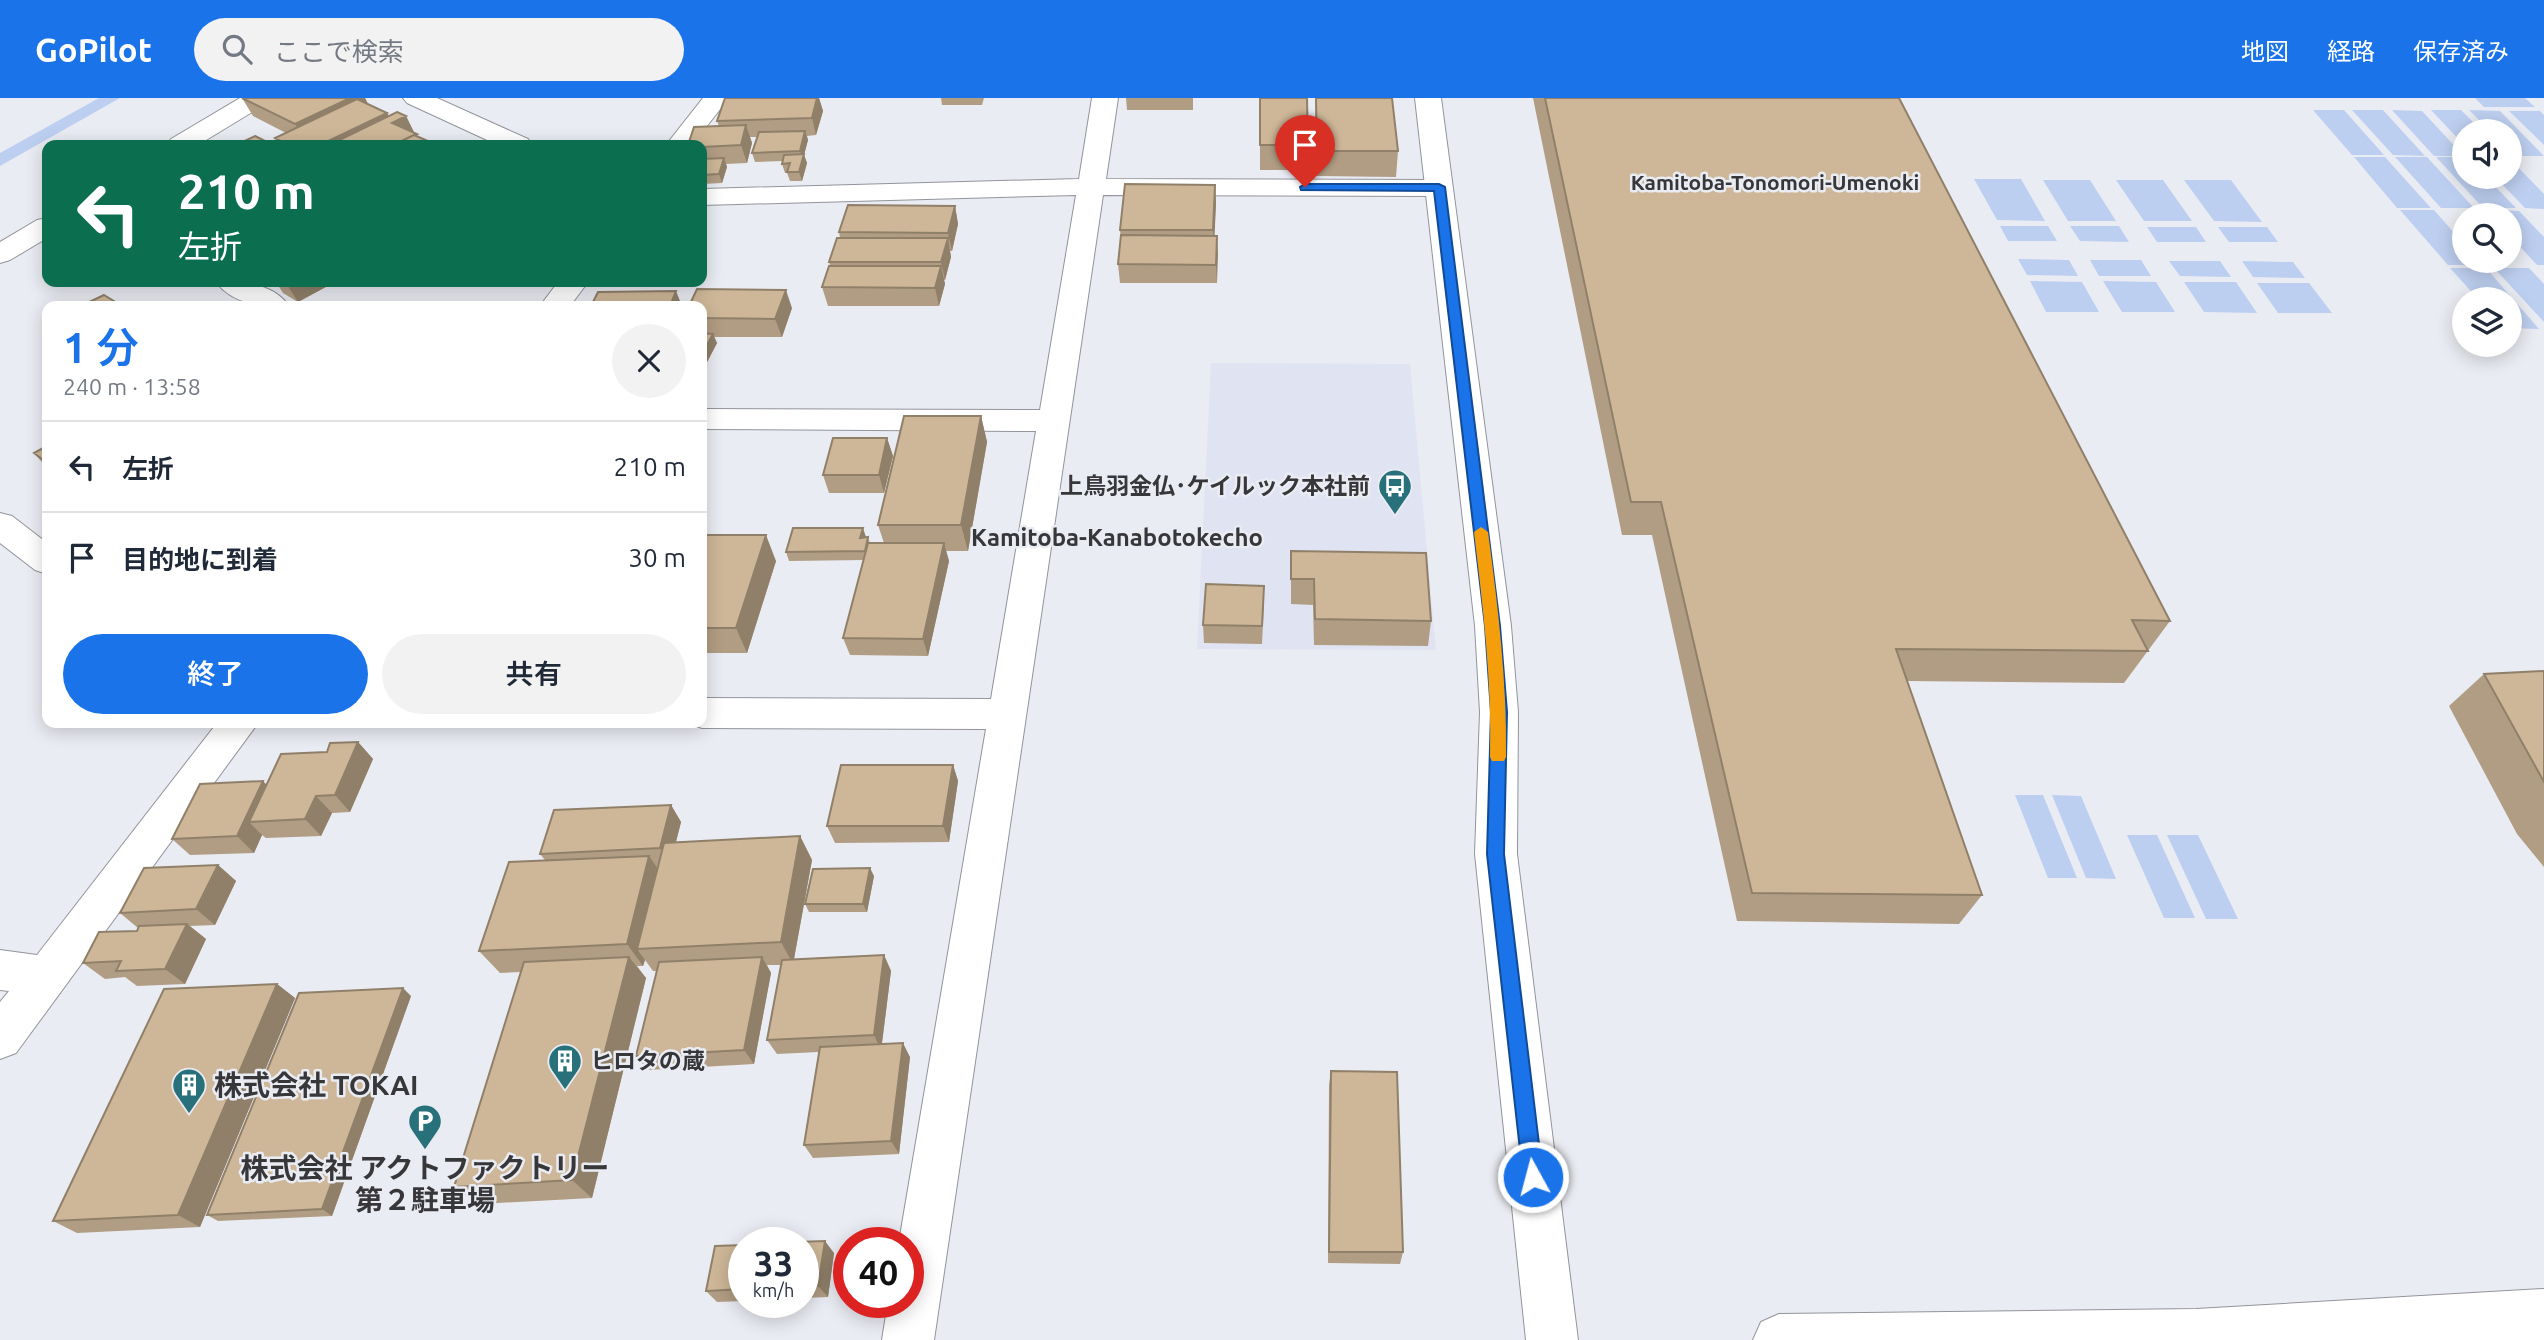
<!DOCTYPE html>
<html lang="ja">
<head>
<meta charset="utf-8">
<style>
	body { margin:0; font-family:Ubuntu,"Noto Sans JP",sans-serif; background:#f2f2f3; color:#1f2937; height:100vh; display:flex; flex-direction:column; font-size:26px; white-space:nowrap }
	* { box-sizing:border-box; margin:0 }
	p { font-size:23px; color:#747a83 }
	.icon { flex:none; width:38px; height:38px; fill:none; stroke:currentColor; stroke-width:2; stroke-linecap:round; stroke-linejoin:round }
	.map { position:relative; flex:1; overflow:hidden }
	.panel { position:absolute; left:42px; top:203px; width:665px; height:427px; display:flex; flex-direction:column; background:#fff; border-radius:14px; box-shadow:0 4px 18px #0003 }
	.panel>* { flex:none }
	.hud { position:absolute; left:42px; top:42px; width:665px; height:147px; border-radius:14px; box-shadow:0 4px 18px #0003; background:#0b6e4f; color:#fff; overflow:hidden }
	.tools { position:absolute; left:2452px; top:21px; display:grid; gap:14px }
	.tools a { display:grid; place-items:center; width:70px; height:70px; border-radius:50%; background:#fff; box-shadow:0 4px 18px #0003; font-size:35px }
	.speed { position:absolute; left:728px; top:1129px; display:flex; gap:14px; font-size:35px; font-weight:700; text-align:center }
	.speed>* { display:grid; place-content:center; width:91px; height:91px; border-radius:50%; background:#fff; box-shadow:0 4px 18px #0003; line-height:1 }
	.speed small { font-size:18px; font-weight:400 }
	.speed .limit { border:10px solid #d22; background:#fff; color:#111 }
	.pin { position:absolute; display:grid; place-items:center; width:60px; height:60px; color:#fff; margin:-72px -30px; border-radius:50% 50% 50% 0; rotate:-45deg; box-shadow:0 0 7px #0007 }
	.pin .icon { rotate:45deg }
	.me { position:absolute; width:77px; margin:-38px; rotate:353deg; stroke-linejoin:round; filter:drop-shadow(0 0 5px #0008) }
	.turn { display:flex; align-items:center; gap:24px; height:147px; padding:0 21px; font-size:32px }
	.turn .icon { width:91px; height:91px; stroke-width:2.5 }
	.turn b { display:block; font-size:49px; line-height:60px }
	.round { display:grid; place-items:center; flex:none; width:74px; height:74px; border-radius:37px; background:#f2f2f3 }
	.summary { display:flex; align-items:center; justify-content:space-between; height:119px; padding:0 21px }
	h1 { font-size:42px; font-weight:600; line-height:52px; color:#1a73e8 }
	.action { display:flex; gap:14px; margin-top:auto; padding:14px 21px }
	.action a { flex:1; height:80px; border-radius:42px; background:#1a73e8; color:#fff; font-size:28px; font-weight:600; line-height:80px; text-align:center }
	.action a+a { background:#f2f2f3; color:#1f2937 }
	ul { padding:0; list-style:none }
	li { display:flex; align-items:center; gap:21px; height:91px; padding:0 21px; border-top:2px solid #e0e1e3 }
	li div { flex:1 }
	li b { display:block; font-size:26px }
	li em { font-style:normal }
	header { display:flex; align-items:center; gap:42px; box-sizing:border-box; height:98px; padding:0 35px; background:#1a73e8; color:#fff }
	header strong { font-size:33px }
	nav { display:flex; gap:38px; margin-inline-start:auto; font-size:24px }
	.search { width:490px; height:63px; background:#f2f2f3; display:flex; align-items:center; gap:18px; box-sizing:border-box; padding:0 24px; border-radius:38px; color:#747a83; font-size:26px }
	.map>svg:first-child { display:block }
</style>
</head>
<body>
<header>
<strong>GoPilot</strong>
<div class="search"><svg class="icon" aria-label="search" viewBox="0 0 24 24"><circle cx="10" cy="10" r="6"/><path d="M15 15l6 6"/></svg>ここで検索</div>
<nav><a>地図</a><a>経路</a><a>保存済み</a></nav>
</header>
<div class="map">
<svg width="2544" height="1242" viewBox="0 0 2544 1242">
	<rect width="100%" height="100%" fill="#eaecf3"/>
	<!-- built -->
	<path fill="#e0e3f2" d="M1211 265 1410 266 1436 552 1197 551Z"/>
	<!-- water -->
	<path fill="#bdcff0" d="M99 0H120L0 68V55Z
		M2475 0H2525L2535 9H2484Z
		M2313 12H2344L2384 57H2352Z
		M2352 12H2383L2425 58 2393 57Z
		M2392 12 2422 13 2464 58H2434Z
		M2431 12H2461L2482 33H2464V47Z
		M2469 12 2500 13 2544 58H2515L2510 52V33H2490Z
		M2509 13H2540L2544 17V47Z
		M2354 59H2385L2431 110H2397Z
		M2395 59H2427L2474 110H2441Z
		M2436 59H2464V79H2486L2516 110H2483Z
		M2510 61 2544 96V111L2525 110 2495 79H2510Z
		M1974 81H2021L2045 123 1997 122Z
		M2043 82H2090L2116 123H2068Z
		M2116 82H2163L2192 123H2144Z
		M2184 82H2231L2262 124 2214 123Z
		M2400 112H2434L2464 146V163H2479L2483 167H2448Z
		M2485 112 2519 113 2544 139V167H2537L2510 138V117H2490Z
		M2000 128H2048L2057 143H2008Z
		M2070 128H2119L2129 144 2080 143Z
		M2147 129H2196L2206 144H2157Z
		M2218 129H2267L2278 144H2229Z
		M2018 161 2069 162 2078 178 2027 177Z
		M2090 162H2141L2151 178H2099Z
		M2169 163H2220L2231 179 2180 178Z
		M2242 163 2293 164 2305 180 2253 179Z
		M2450 170H2486L2539 231 2510 230V201H2478Z
		M2494 170H2529L2544 186V224Z
		M2030 183 2082 184 2099 214H2046Z
		M2103 183 2156 184 2175 214H2122Z
		M2184 184H2236L2257 215 2204 214Z
		M2257 185H2309L2332 215H2278Z
		M2015 697H2043L2077 780H2048Z
		M2052 697 2081 698 2116 781 2086 780Z
		M2127 737H2157L2195 820H2164Z
		M2167 737H2198L2238 821H2206Z"/>
	<g fill="none" stroke-linecap="round" stroke-linejoin="round">
		<!-- minor casing -->
		<g stroke="#92949b" stroke-width="2">
			<path id="minor" d="M240 0H271L267 5 198 47H167L171 41Z
				M403 0H437L528 41 532 47H498L407 5Z
				M703 0H729L692 47H666Z
				M1092 0H1118L1106 81 1439 82 1449 84 1452 90 1449 96 1439 98 1103 97 934 1242H882L888 1204H908V1144H899L986 631 702 630 688 625H702V600L991 601 1036 333 702 331V311L1040 312 1076 97 702 107V91L1079 81Z
				M47 120V140L10 162 0 165V144L37 122Z
				M216 184C242 183 273 185 289 208 263 209 233 207 216 184Z
				M558 184H588L570 208H540Z
				M0 415 12 418 47 445V476L35 472 0 445Z
				M217 625H258L16 955 0 961V904L9 893 0 892V852L37 857Z"/>
		</g>
		<!-- tertiary casing -->
		<g stroke="#92949b" stroke-width="2">
			<path id="tertiary" d="M1415 0H1441L1511 528 1518 614 1517 756 1578 1242H1526L1475 756 1480 614 1475 528Z
				M2544 1191V1242H1753L1761 1224 1779 1216 2196 1211Z"/>
		</g>
		<!-- minor -->
		<use href="#minor" fill="#fff" fill-rule="evenodd"/>
		<!-- tertiary -->
		<use href="#tertiary" fill="#fff" fill-rule="evenodd"/>
	</g>
	<!-- wall -->
	<path fill="#b19d83" d="M242 0H365L368 6 387 15 389 18H406L414 35 418 38 278 47 275 40 286 35 253 18Z
		M725 0H819L823 13 816 37 807 38 808 42 804 57 807 65 802 83H790L787 75H785L782 66V63L755 64 752 55 757 39H750L752 45 747 65 726 66 727 69 722 85 702 86V47L719 28 717 23Z
		M941 0H984L982 7H942Z
		M1126 0H1193V12H1127Z
		M1260 0 1308 47 1307 72H1260Z
		M1315 0 1398 53 1396 79 1317 78Z
		M1533 0H1899L2170 523 2124 585 1907 583 1982 797 1959 826 1737 823 1652 437H1622Z
		M1215 87 1216 105 1214 138H1217V185H1120L1118 166 1121 143 1120 132Z
		M955 108 958 126 952 153H950L951 159 945 182H944L945 186 939 208H828L822 189 830 168 829 164 840 140 839 134Z
		M276 184H335L298 204 283 195Z
		M702 208 792 210 782 239H714L717 245 705 268 702 267Z
		M981 318 987 344 968 453H946L949 463 928 558 850 557 843 540 864 462 789 463 786 454 865 439H868L870 445H884L878 427Z
		M887 340 893 358 884 395H829L823 377Z
		M47 348V370L34 355Z
		M702 437 776 463 747 555H702Z
		M1291 453 1431 523 1428 548 1314 547 1313 507 1291 506Z
		M1264 505 1262 546 1204 545 1203 527Z
		M2544 573V769L2517 736 2449 608 2484 576Z
		M358 644 373 661 350 714 332 715 321 738 266 740 262 737 254 755 190 757 172 741 327 654Z
		M953 667 958 683 949 744 835 745 827 728Z
		M671 707 681 724 676 744 800 738 812 762 794 861 884 857 891 873 882 946 910 959 899 1056 813 1060 804 1047 819 954 777 956 767 942 781 867H767L771 875 754 966 648 972 636 958 657 873H653L645 862 643 868H637L646 880 592 1100 478 1106 454 1089 521 874 500 875 479 853 545 762 540 756Z
		M218 767 236 783 215 827 190 828 206 841 185 886 137 888 125 879 105 881 83 865 137 833 138 830 120 815Z
		M874 778 867 814H809L805 806Z
		M277 886 295 900 200 1129 77 1135 53 1123Z
		M411 898 332 1118 218 1123 207 1117Z
		M1331 973 1403 1154 1400 1166 1328 1165 1329 987Z
		M803 1144 834 1155 828 1199 803 1200Z
		M744 1147V1203L717 1204 706 1193Z"/>
	<!-- shaded-wall -->
	<path fill="#90806a" d="M350 0H365L371 12 305 44 295 26Z
		M817 0H819L823 13 816 37 812 20Z
		M387 15 396 32 367 47H320Z
		M406 18 415 36 392 25Z
		M746 27 752 45 747 65 741 47Z
		M805 33 808 42 804 57 807 65 802 83 799 74 803 61 800 53Z
		M724 60 727 69 722 85 719 76Z
		M1215 87 1216 105 1214 151 1213 132Z
		M955 108 958 126 952 153 948 135Z
		M1217 138 1218 156 1217 185 1216 167Z
		M948 140 951 159 945 182 941 164Z
		M941 168 945 186 939 208 935 190Z
		M290 184H335L298 204 286 185Z
		M786 192 792 210 782 239 775 221Z
		M676 193 682 208H670Z
		M713 236 717 245 705 268 702 260V256Z
		M981 318 987 344 968 453 961 427Z
		M887 340 893 358 884 395 879 377Z
		M863 430 866 439 863 449 860 440Z
		M766 437 776 463 747 555 736 530Z
		M944 445 949 463 928 558 923 541Z
		M358 644 373 661 350 714 335 697Z
		M953 667 958 683 949 744 943 728Z
		M263 683 279 700 249 724 262 737 254 755 237 738Z
		M316 698 332 715 321 738 305 721Z
		M671 707 681 724 670 767 660 750Z
		M800 738 812 762 793 866 781 844Z
		M649 758 665 781 637 851 645 862 643 868 627 846Z
		M218 767 236 783 215 827 196 811Z
		M870 770 874 778 867 814 863 806Z
		M187 826 206 841 185 886 165 871Z
		M884 857 891 873 881 952 874 937Z
		M629 859 646 880 592 1100 572 1082Z
		M762 859 771 875 754 966 744 952Z
		M277 886 295 900 200 1129 178 1117Z
		M403 890 411 898 332 1118 322 1111Z
		M903 945 910 959 899 1056 891 1043Z
		M825 1143 834 1155 828 1199 818 1188Z"/>
	<!-- building -->
	<path fill="#ceb798" stroke="#90806a" stroke-width="2" d="M242 0H350L295 26Z
		M725 0H817L812 20 717 23Z
		M1260 0H1307L1308 47H1260Z
		M1316 0H1392L1398 53H1317Z
		M1545 0H1899L2170 523 2132 522 2148 553 1896 551 1982 797 1752 795 1661 404H1631Z
		M357 1 387 15 320 47H288L275 40Z
		M397 14 406 18 392 25 417 36 414 37 393 47H329Z
		M746 27 741 47 702 49V47H688L694 29Z
		M805 33 800 53 752 55 759 34Z
		M414 37 437 47H393Z
		M255 38 273 47H236Z
		M804 56 799 74H787L790 65 782 66 784 57Z
		M724 60 719 76 702 77V61Z
		M1125 86 1215 87 1213 132H1120Z
		M848 107 955 108 948 135 839 134Z
		M1121 137 1217 138 1216 167 1118 166Z
		M837 140H948L941 164H829Z
		M829 168H941L935 190 822 189Z
		M697 191 786 192 775 221 702 220V208H689Z
		M676 193 670 208H591L598 194Z
		M104 197 122 208H81Z
		M702 235 713 236 702 256Z
		M904 318H981L961 427H878Z
		M833 340H887L879 377H823Z
		M47 348V365L34 355Z
		M793 430H863L860 440 868 439 865 453 786 454Z
		M702 437H766L736 530H702Z
		M868 445H944L923 541 843 540Z
		M1291 453 1426 455 1431 523 1315 521 1314 481H1291Z
		M1206 486 1264 488 1262 528 1203 527Z
		M2544 573V684L2484 576Z
		M358 644 335 697 316 698 305 721 249 724 281 656 327 654 330 645Z
		M841 667H953L943 728H827Z
		M263 683 237 738 172 741 200 686Z
		M671 707 660 750 540 756 554 712Z
		M800 738 781 844 637 851 664 745Z
		M649 758 627 846 479 853 509 764Z
		M218 767 196 811 120 815 144 770Z
		M870 770 863 806H805L813 771Z
		M187 826 165 871 116 873 121 863 83 865 99 834 137 833 139 828Z
		M884 857 874 937 767 942 782 862Z
		M629 859 572 1082 454 1089 524 864Z
		M762 859 744 952 636 958 659 864Z
		M277 886 178 1117 53 1123 164 891Z
		M403 890 322 1111 207 1117 299 895Z
		M903 945 891 1043 804 1047 820 949Z
		M1331 973 1397 974 1403 1154H1329Z
		M825 1143 818 1188 803 1189V1144H796Z
		M744 1147V1191L706 1193 715 1148Z"/>
	<!-- route -->
	<path fill="#1a73e8" stroke="#114b97" stroke-width="2" d="M1305 86H1439L1445 89 1500 528 1507 614 1504 756 1543 1079 1540 1086 1533 1088 1526 1086 1523 1079 1487 756 1491 614 1485 528 1434 93 1301 92 1300 89Z"/>
	<!-- slow -->
	<path fill="#f59e0b" d="M1481 429 1488 434C1498 509 1507 583 1506 659L1504 663H1492L1490 659C1492 583 1483 509 1474 434Z"/>
	<!-- icons -->
	<defs>
		<g id="bus-pin" transform="scale(1.75)"><path d="M0 17L-7.5 6A9.5 9.5 0 1 1 7.5 6Z" fill="#28717b" stroke="#eaecf3"/><path d="M-5-6H5V4H4V6H2V4H-2V6H-4V4H-5ZM-3.5-4V0h7V-4ZM-3.5 1.2v1.5H-2V1.2ZM2 1.2v1.5H3.5V1.2Z" fill="#fff"/></g>
		<g id="building-pin" transform="scale(1.75)"><path d="M0 17L-7.5 6A9.5 9.5 0 1 1 7.5 6Z" fill="#28717b" stroke="#eaecf3"/><path d="M-4-6H4V6H1V3H-1V6H-4ZM-2.5-4.3h1.7v1.8h-1.7ZM.8-4.3h1.7v1.8H.8ZM-2.5-1h1.7V.8h-1.7ZM.8-1h1.7V.8H.8Z" fill="#fff"/></g>
		<g id="parking-pin" transform="scale(1.75)"><path d="M0 17L-7.5 6A9.5 9.5 0 1 1 7.5 6Z" fill="#28717b" stroke="#eaecf3"/><path d="M-3.5-5.5H1a3.5 3.5 0 0 1 0 7H-1V5.5H-3.5ZM-1-3.4V-.6H.8a1.4 1.4 0 0 0 0-2.8Z" fill="#fff"/></g>
	</defs>
	<g fill-rule="evenodd">
		<use href="#bus-pin" x="1395" y="388"/>
		<use href="#building-pin" x="565" y="963"/>
		<use href="#building-pin" x="189" y="987"/>
		<use href="#parking-pin" x="425" y="1023"/>
	</g>
	<g text-anchor="middle" stroke-width="5" stroke-linejoin="round" paint-order="stroke">
		<!-- far-neighbourhood labels -->
		<g font-size="21" font-weight="bold" fill="#37373a" stroke="#eaecf3">
			<text x="1775" y="92">Kamitoba-Tonomori-Umenoki</text>
		</g>
		<!-- poi labels -->
		<g font-size="23" font-weight="bold" fill="#37373a" stroke="#eaecf3" text-anchor="end">
			<text x="1370" y="396">上鳥羽金仏･ケイルック本社前</text>
			<text x="590" y="971" text-anchor="start">ヒロタの蔵</text>
		</g>
		<!-- neighbourhood labels -->
		<g font-size="24" font-weight="bold" fill="#37373a" stroke="#eaecf3">
			<text x="1117" y="448">Kamitoba-Kanabotokecho</text>
		</g>
		<!-- near-poi labels -->
		<g font-size="28" font-weight="bold" fill="#37373a" stroke="#eaecf3" text-anchor="start">
			<text x="214" y="997">株式会社 TOKAI</text>
			<text x="425" y="1080" text-anchor="middle">株式会社 アクトファクトリー<tspan x="425" dy="32">第２駐車場</tspan></text>
		</g>
	</g>
</svg>
<div class="tools">
<a><svg class="icon" aria-label="sound" viewBox="0 0 24 24"><path d="M4 9h4l5-4v14l-5-4H4zM17 9q2 3 0 6"/></svg></a>
<a><svg class="icon" aria-label="search" viewBox="0 0 24 24"><circle cx="10" cy="10" r="6"/><path d="M15 15l6 6"/></svg></a>
<a><svg class="icon" aria-label="layers" viewBox="0 0 24 24"><path d="M12 4l9 5-9 5-9-5zM3 14l9 5 9-5"/></svg></a>
</div>
<div class="speed"><div>33<small>km/h</small></div><div class="limit">40</div></div>
<div class="pin" style="left:1305px;top:89px;background:#d93025"><svg class="icon" aria-label="arrive" viewBox="0 0 24 24"><path d="M6 21V4h12l-3 4 3 4H6"/></svg></div>
<svg class="me" style="left:1533px;top:1079px" viewBox="-20 -20 40 40"><circle r="17" fill="#1a73e8" stroke="#fff" stroke-width="3"/><path d="M0-11L8 9 0 5-8 9z" fill="#fff"/></svg>
<div class="hud">
<div class="turn"><svg class="icon" aria-label="left" viewBox="0 0 24 24"><path d="M17 20v-9H6M10 6l-5 5 5 5"/></svg><div><b>210 m</b>左折</div></div>
</div>
<section class="panel">
<div class="summary"><div><h1>1 分</h1><p>240 m · 13:58</p></div><a class="round"><svg class="icon" aria-label="close" viewBox="0 0 24 24"><path d="M6 6l12 12M18 6L6 18"/></svg></a></div>
<ul>
<li><svg class="icon" aria-label="left" viewBox="0 0 24 24"><path d="M17 20v-9H6M10 6l-5 5 5 5"/></svg><div><b>左折</b></div><em>210 m</em></li>
<li><svg class="icon" aria-label="arrive" viewBox="0 0 24 24"><path d="M6 21V4h12l-3 4 3 4H6"/></svg><div><b>目的地に到着</b></div><em>30 m</em></li>
</ul>
<div class="action"><a>終了</a><a>共有</a></div>
</section>
</div>
</body>
</html>
